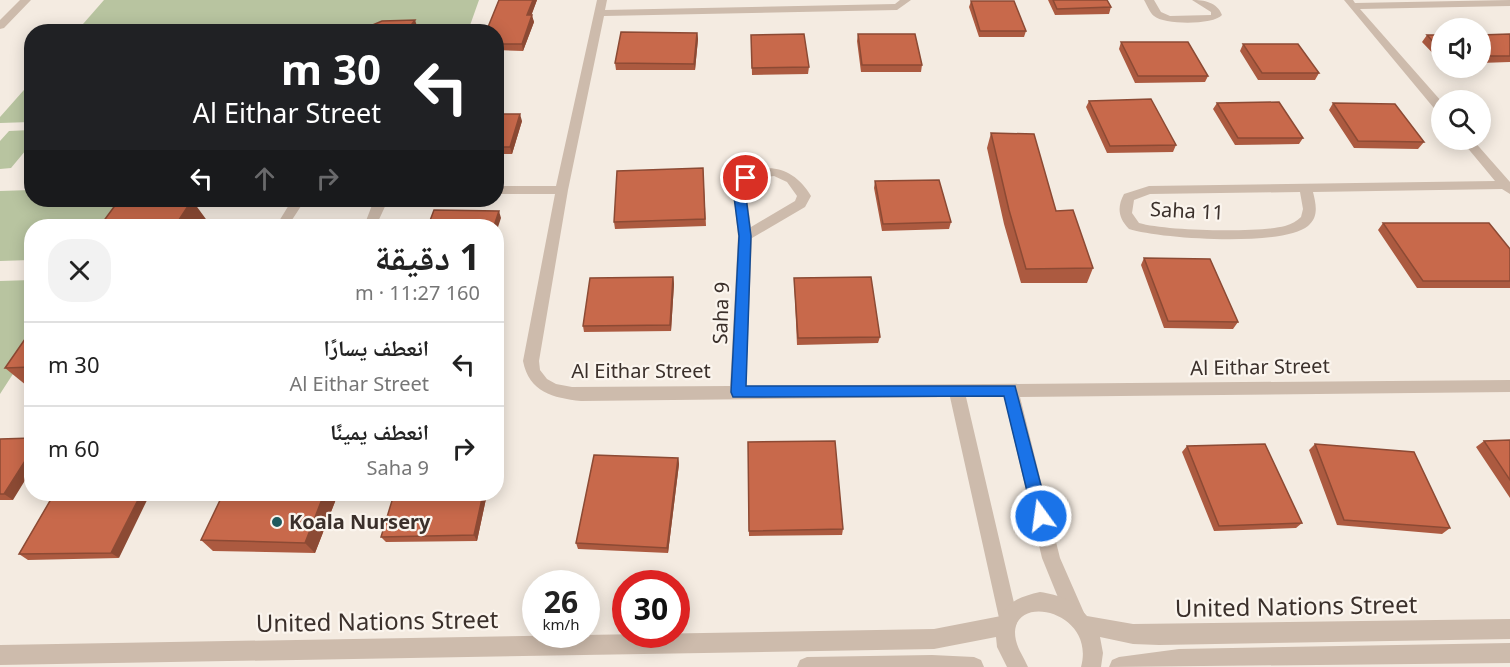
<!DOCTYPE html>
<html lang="ar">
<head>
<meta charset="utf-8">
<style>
	body { margin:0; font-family:"Noto Sans","Noto Naskh Arabic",sans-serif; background:#f2f2f2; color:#222; direction:rtl; height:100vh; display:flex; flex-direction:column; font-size:22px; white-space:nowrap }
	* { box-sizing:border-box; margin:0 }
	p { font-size:20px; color:#767676 }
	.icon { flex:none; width:33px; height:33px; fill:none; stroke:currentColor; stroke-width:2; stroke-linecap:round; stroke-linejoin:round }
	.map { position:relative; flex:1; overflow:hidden; direction:ltr }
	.details { position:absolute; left:24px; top:219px; width:480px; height:282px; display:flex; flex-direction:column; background:#fff; border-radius:24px; box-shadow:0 3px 15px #0003; direction:rtl }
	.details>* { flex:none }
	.top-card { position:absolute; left:24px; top:24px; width:480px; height:183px; border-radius:24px; box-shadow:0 3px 15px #0003; direction:rtl; background:#202124; color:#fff; overflow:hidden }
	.buttons { position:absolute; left:1431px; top:18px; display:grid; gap:12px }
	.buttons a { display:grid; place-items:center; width:60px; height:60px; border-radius:50%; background:#fff; box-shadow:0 3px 15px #0003; font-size:30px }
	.speed { position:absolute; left:522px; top:570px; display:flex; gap:12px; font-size:30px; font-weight:700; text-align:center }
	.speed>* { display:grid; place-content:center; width:78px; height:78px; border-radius:50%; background:#fff; box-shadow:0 3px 15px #0003; line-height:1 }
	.speed small { font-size:15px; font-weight:400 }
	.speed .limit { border:9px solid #d22; background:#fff; color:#111 }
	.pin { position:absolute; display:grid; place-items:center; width:51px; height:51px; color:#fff; margin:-26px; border:3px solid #fff; border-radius:50%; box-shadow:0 2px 6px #0007 }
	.me { position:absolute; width:66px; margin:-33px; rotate:346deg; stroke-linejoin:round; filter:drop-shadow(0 0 4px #0008) }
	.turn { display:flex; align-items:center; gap:21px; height:126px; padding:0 24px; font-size:27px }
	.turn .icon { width:78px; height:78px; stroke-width:2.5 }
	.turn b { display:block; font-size:42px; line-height:51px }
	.lanes { display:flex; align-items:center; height:57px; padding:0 24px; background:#0003; justify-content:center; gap:30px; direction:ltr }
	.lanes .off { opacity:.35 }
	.round { display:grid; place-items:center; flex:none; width:63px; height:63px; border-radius:24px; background:#f2f2f2 }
	.headline { display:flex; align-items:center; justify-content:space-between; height:102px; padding:0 24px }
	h1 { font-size:36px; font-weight:700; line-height:45px }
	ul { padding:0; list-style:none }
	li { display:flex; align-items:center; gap:18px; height:84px; padding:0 24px; border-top:2px solid #e0e0e0 }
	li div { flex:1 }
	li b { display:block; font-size:22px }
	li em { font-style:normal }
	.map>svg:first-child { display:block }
</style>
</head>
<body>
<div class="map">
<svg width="1510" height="667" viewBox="0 0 1510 667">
	<rect width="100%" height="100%" fill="#f4ebe1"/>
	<!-- green -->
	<path fill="#b8c4a0" d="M104 0H479L468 31 76 32Z
		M31 82V122L0 123V117Z
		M31 130V144L11 168 0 169V141L9 131Z
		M31 190 32 200H120L102 226H32L31 260 0 261V191Z
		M32 280 31 346 0 394V281Z"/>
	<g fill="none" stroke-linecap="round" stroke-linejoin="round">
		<!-- minor -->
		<path fill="#cdbbac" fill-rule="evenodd" d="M597 0H607L605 10 895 4 900 0H911L897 10 604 16 568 190 539 361 540 370 547 379 556 384 572 387 730 386 738 236 733 189C755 157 793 164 811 196L805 207 752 238 746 386 1510 380V392L1020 397 1060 558 1085 615 1082 622 1075 624 1068 622 1042 558 1004 397H966L1018 620 1015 627 1008 630 1001 627 950 397 581 401C553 398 529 392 523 361L555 194H496V186H556ZM774 176 787 182 797 196 795 201 751 227 746 190 759 178Z
			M1144 0H1154L1161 12 1170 16 1211 15V12L1192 0C1204 0 1217 2 1222 15 1214 25 1164 25 1154 16 1150 13 1147 5 1144 0Z
			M1344 0H1353L1355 3 1510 0V6L1360 9 1442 102V113H1438Z
			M1461 140H1473L1510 182V194L1502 189 1313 192C1316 204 1319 217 1308 226 1283 247 1160 239 1129 229 1118 218 1117 207 1124 194L1149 186 1495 181ZM1300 192 1303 209 1301 217C1297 221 1292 224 1285 226 1257 233 1166 231 1139 223L1132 213 1134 200 1150 194Z
			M292 200H305L288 226H276Z
			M374 200H388L376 226H364Z"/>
		<!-- tertiary -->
		<path fill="#cdbbac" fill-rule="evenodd" d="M20 0H31L4 28 0 29V20Z
			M1040 592C1059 595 1075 600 1087 616L1133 624 1510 619V639L1159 645 1133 644 1100 637 1103 653 1101 667H1081C1096 612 1016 593 1015 632 1015 646 1023 655 1028 667H1007L997 647 996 637 934 649 0 665V645L934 629 1001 616C1009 600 1023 596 1040 592Z
			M1510 643V663L1109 667 1112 660 1119 657 1179 649Z
			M932 655 974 657 981 660 984 667H797L800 660 807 657Z"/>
	</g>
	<!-- wall -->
	<path fill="#ac5a40" d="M499 0H537L531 15 534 22 523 51 496 50V32Z
		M1048 0H1107L1111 7 1109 14 1055 15Z
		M971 1 1026 31 1024 37H979L969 7Z
		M697 33 698 39 695 70H616L615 63Z
		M858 34 922 65 921 72H861L857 41Z
		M1510 34V62L1480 63V35Z
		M751 35 809 67 808 74 752 75Z
		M1427 35H1442V63L1422 42Z
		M1121 42 1208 76 1205 82 1135 83 1119 49Z
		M1243 44 1319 73 1315 80H1258L1240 51Z
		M1089 101 1176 145 1173 152 1107 153 1086 107Z
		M1217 103 1303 138 1299 144 1235 145 1213 109Z
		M1333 103 1424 142 1418 149 1354 148 1329 110Z
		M496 114 522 121 512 154H496Z
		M991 133 1056 211 1093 268 1087 283H1021L1004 224 987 148Z
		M703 168 706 226 615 229 614 222Z
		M875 181 951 222 949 229 882 231 874 188Z
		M1383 223 1510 249V288H1417L1378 230Z
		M1144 258 1238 322 1233 329 1164 328 1141 265Z
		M673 277 674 284 671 331 584 332 583 326Z
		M794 278 880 337 878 343 797 345Z
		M32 329V390L5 368Z
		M0 439 13 500H0Z
		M1510 440V498L1476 447 1484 441Z
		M748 442 843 529 842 535 749 536Z
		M1315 444 1450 528 1442 534 1337 525 1309 450Z
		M1187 446 1302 523 1296 528 1214 531 1182 452Z
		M678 458 679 464 668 553 578 549 576 543Z
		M54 494 119 558 28 560 19 554Z
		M338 494 315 553 213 551 201 540Z
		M487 494 477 541 386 542 381 537Z"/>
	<!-- shaded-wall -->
	<path fill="#8c4a34" d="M533 0H537L529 22 527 15Z
		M532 15 534 22 523 51 522 44Z
		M415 20 419 32H406Z
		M697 33 698 39 695 70 694 64Z
		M520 114 522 121 512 154 510 147Z
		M192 200 211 226H175Z
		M499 211 501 218 496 233V226H494Z
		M673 277 674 284 671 331 670 325Z
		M32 450V469L13 500 4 494Z
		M678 458 679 464 668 553 667 548Z
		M141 494H150L119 558 111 553Z
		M324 494H338L315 553 305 543Z
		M483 494H487L477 541 474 535Z"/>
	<!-- building -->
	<path fill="#c8694b" stroke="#8c4a34" stroke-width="1.5" d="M499 0H533L527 15H532L522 44H496V32H486Z
		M1053 0H1107L1111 7 1057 9Z
		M971 1H1014L1026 31H980Z
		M415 20 406 32H356L382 21Z
		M621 32 697 33 694 64 615 63Z
		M804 34 809 67 752 68 751 35Z
		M858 34H915L922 65H862Z
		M1510 34V56H1480V35Z
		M1427 35H1442V51Z
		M1121 42H1188L1208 76H1138Z
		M1243 44H1298L1319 73H1262Z
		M1151 99 1176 145 1110 146 1089 101Z
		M1279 102 1303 138H1238L1217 103Z
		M1333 103 1395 104 1424 142 1358 141Z
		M496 114H520L510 147H496Z
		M991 133 1034 134 1056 211 1073 210 1093 268 1026 269 1009 210Z
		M703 168 705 219 614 222 617 171Z
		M939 180 951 222 883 224 875 181Z
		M119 200H192L175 226H100Z
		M434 210 499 211 494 226H428Z
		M1383 223H1489L1510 249V281H1423Z
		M1144 258 1210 259 1238 322 1168 321Z
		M673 277 670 325 583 326 590 278Z
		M871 277 880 337 798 338 794 278Z
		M32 329V367L5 368Z
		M32 438V450L4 494H0V439Z
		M1510 440V480L1484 441Z
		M835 441 843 529 749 531 748 442Z
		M1265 444 1302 523 1219 526 1187 446Z
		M1315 444 1414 452 1450 528 1344 520Z
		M594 455 678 458 667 548 576 543Z
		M54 494H141L111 553 19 554Z
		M223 494H324L305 543 201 540Z
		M394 494H483L474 535 381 537Z"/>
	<!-- route -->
	<path fill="#1a73e8" stroke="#114b97" stroke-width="1.5" d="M746 175 752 178 745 189 751 236 746 386H1015L1049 516 1046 521 1041 524 1035 521 1033 516 1004 396 733 397 731 392 739 236 733 189 742 176Z"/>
	<!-- markers -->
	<circle fill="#1f5a5e" stroke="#fbf5ee" stroke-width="2" cx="277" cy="522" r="6"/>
	<g text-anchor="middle" stroke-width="4.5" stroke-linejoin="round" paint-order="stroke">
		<!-- street labels -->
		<g font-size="20" fill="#3b302b" stroke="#fbf5ee">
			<text transform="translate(1187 211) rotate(3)" y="7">Saha 11</text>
			<text transform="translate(721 313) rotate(-88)" y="7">Saha 9</text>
			<text transform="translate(1260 367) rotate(-1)" y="7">Al Eithar Street</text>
			<text x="641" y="378">Al Eithar Street</text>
		</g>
		<!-- poi labels -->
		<g font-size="20" font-weight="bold" fill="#3b302b" stroke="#fbf5ee" text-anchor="start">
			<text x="289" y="529">Koala Nursery</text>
		</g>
		<!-- near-street labels -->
		<g font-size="24" fill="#3b302b" stroke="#fbf5ee">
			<text transform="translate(1296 607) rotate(-1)" y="8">United Nations Street</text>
			<text transform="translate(377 622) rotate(-1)" y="8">United Nations Street</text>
		</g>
	</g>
</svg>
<div class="buttons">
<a><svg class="icon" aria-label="sound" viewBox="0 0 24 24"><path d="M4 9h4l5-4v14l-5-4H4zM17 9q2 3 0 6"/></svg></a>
<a><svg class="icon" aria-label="search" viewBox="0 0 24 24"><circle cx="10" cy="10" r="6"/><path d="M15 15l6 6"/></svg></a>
</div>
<div class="speed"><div>26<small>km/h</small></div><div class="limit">30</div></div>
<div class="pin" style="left:746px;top:178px;background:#d93025"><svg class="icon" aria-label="arrive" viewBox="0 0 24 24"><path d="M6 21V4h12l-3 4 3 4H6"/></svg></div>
<svg class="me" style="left:1041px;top:516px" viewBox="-20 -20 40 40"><circle r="17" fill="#1a73e8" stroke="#fff" stroke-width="3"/><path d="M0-11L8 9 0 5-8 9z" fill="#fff"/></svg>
<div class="top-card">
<div class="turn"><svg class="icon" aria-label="left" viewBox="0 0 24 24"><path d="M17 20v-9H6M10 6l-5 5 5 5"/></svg><div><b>30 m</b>Al Eithar Street</div></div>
<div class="lanes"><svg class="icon" aria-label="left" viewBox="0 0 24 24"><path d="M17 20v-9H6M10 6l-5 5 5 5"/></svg><svg class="icon off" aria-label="ahead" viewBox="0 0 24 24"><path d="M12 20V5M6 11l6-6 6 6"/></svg><svg class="icon off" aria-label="right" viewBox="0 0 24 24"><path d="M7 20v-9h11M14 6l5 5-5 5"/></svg></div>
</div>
<section class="details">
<div class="headline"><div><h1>1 دقيقة</h1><p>160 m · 11:27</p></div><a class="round"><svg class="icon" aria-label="close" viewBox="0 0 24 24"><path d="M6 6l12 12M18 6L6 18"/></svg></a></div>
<ul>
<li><svg class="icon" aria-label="left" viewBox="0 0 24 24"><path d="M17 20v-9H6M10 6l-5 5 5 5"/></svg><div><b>انعطف يسارًا</b><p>Al Eithar Street</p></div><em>30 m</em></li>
<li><svg class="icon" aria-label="right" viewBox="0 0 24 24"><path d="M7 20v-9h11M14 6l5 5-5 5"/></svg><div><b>انعطف يمينًا</b><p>Saha 9</p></div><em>60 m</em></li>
</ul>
</section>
</div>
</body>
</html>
